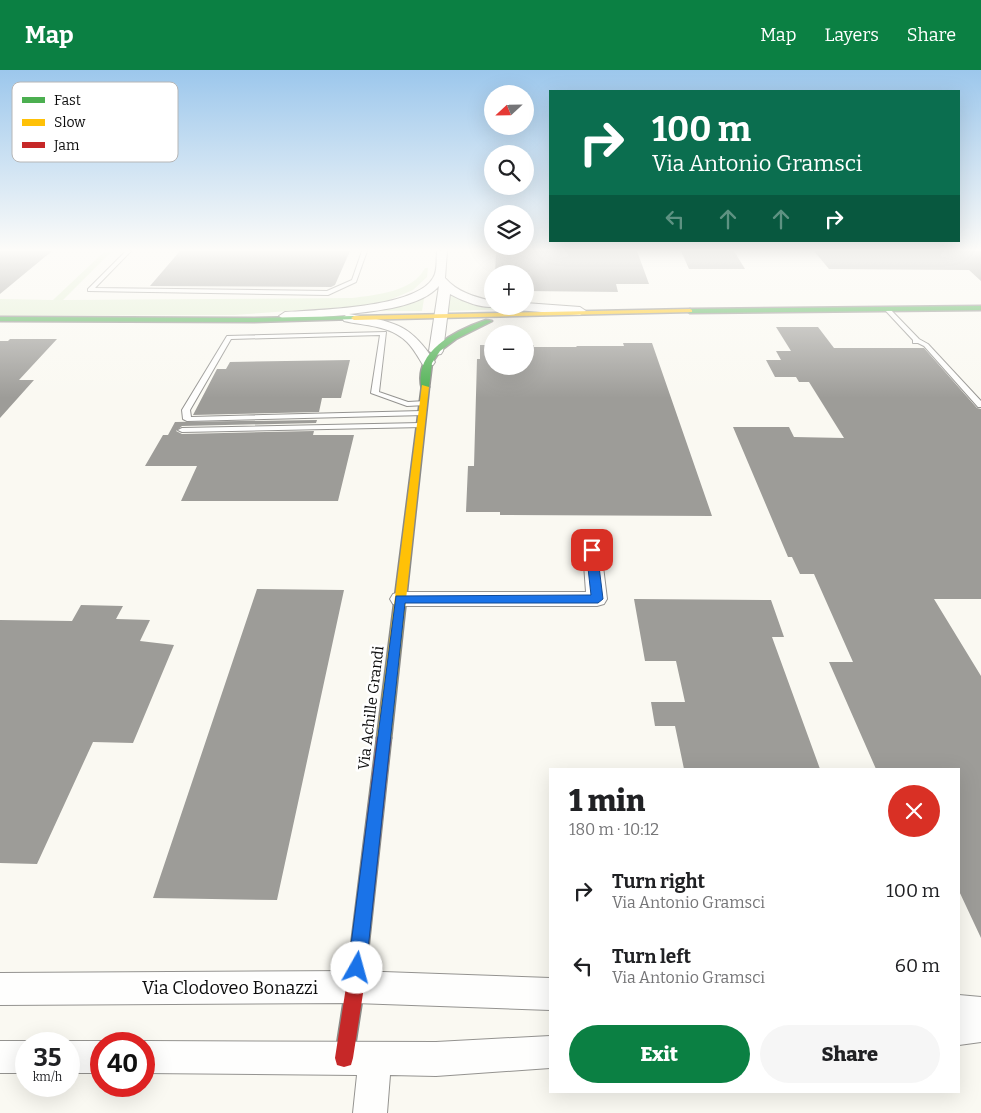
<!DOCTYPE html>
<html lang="en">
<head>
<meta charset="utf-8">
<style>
	body { margin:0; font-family:Bitter,serif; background:#f6f6f6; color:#202124; height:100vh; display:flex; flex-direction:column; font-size:19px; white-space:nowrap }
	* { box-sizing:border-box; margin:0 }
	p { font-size:16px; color:#757577 }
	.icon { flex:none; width:28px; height:28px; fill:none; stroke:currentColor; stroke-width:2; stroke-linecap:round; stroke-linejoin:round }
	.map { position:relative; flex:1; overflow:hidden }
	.drawer { position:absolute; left:549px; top:698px; width:411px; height:325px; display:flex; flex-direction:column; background:#fff; border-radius:0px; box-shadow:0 5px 20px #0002 }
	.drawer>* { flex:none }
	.banner { position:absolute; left:549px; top:20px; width:411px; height:152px; border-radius:0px; box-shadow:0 5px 20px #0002; background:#0b6e4f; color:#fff; overflow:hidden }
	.needle { width:32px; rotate:248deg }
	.controls { position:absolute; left:484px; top:15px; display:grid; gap:10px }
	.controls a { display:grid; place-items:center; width:50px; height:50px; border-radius:50%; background:#fff; box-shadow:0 5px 20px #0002; font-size:25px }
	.speed { position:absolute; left:15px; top:962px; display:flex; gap:10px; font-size:25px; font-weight:700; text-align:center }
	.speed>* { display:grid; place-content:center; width:65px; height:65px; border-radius:50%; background:#fff; box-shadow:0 5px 20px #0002; line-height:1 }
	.speed small { font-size:12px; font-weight:400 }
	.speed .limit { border:8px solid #d22; background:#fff; color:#111 }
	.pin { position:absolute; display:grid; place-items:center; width:42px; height:42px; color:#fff; margin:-21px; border-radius:10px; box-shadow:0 2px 8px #0006 }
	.me { position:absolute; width:55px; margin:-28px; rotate:7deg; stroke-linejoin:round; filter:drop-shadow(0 0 4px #0008) }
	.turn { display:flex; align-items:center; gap:18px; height:105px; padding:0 20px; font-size:22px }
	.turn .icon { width:65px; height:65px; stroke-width:2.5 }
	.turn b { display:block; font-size:35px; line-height:42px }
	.lanes { display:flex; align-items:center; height:48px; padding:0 20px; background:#0003; justify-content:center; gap:25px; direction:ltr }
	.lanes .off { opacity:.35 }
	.round { display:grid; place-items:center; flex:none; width:52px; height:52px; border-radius:26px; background:#f6f6f6 }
	.overview { display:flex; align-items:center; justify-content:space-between; height:85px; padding:0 20px }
	h1 { font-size:30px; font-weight:800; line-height:38px }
	.primary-button { display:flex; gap:10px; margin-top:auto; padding:10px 20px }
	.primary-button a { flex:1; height:58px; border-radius:30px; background:#0b8043; color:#fff; font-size:20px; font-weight:800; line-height:58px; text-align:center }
	.primary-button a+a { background:#f6f6f6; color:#202124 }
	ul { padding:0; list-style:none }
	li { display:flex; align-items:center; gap:15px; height:75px; padding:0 20px }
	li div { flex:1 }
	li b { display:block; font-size:19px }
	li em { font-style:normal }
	header { display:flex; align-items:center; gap:30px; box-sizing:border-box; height:70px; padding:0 25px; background:#0b8043; color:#fff }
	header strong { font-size:24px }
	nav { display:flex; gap:28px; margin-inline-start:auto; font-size:18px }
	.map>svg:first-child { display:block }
</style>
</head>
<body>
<header>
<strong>Map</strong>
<nav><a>Map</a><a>Layers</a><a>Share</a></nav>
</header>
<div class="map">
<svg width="981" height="1043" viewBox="0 0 981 1043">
	<rect width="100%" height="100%" fill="#faf9f2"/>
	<!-- green -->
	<path fill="#e2efd3" d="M105 181H112L63 230 352 228C375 225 413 222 425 198H428L427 207 413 220 387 231 360 236 234 245 0 246V229L53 230Z
		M449 222 472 233 512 239 448 241Z
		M421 228 424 229 422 241H381Z"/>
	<!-- building -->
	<path fill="#9d9c98" d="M0 181H52L0 224Z
		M180 181H350L335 215 331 217 150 216Z
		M496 181H637L649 214H616L618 222 525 221V204H495Z
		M681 181H734L745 199H689Z
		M814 181H981V211L969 200 829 199Z
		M776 257H818L834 278H924L977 338 981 339V529H934L981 606V868L959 821V699H876L829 592H853L814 504H800L792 487H788L733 357H789L794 367 844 368 809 312H799L796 307H775L766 290H781L776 281H791Z
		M10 269H57L19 310H34L0 348V271H8Z
		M623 273H652L712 446 500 445V442H466L468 396H474L477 289H480V275H492V296H525V275H534V277H577L576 276H624Z
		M350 290 341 328H322L319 342 193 345 217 299H226L230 292Z
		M317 350 316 353 182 356 176 361 182 364 314 361 313 365H354L338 431H181L197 396H145L163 365H168L175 352Z
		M257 519 344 520 277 830 153 828Z
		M634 529 771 530 784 567H772L820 699H684L675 656H655L651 632H685L676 591H645Z
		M81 535 123 536 116 549 150 550 140 571 174 575 133 673 93 672 37 794 0 793V550L72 551Z"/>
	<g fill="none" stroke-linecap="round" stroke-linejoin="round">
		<!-- lane casing -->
		<g stroke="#949390" stroke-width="2">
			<path id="lane" d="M126 181H131L95 218 327 221 352 210 362 181H367L356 212 328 225 88 221V219Z
				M885 238H889L919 269 928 274 981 331V337H978L924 276 918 273H913V270L885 240Z
				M386 262 379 322 408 332 426 331V335L407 336 371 323 380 265 231 269 190 340 191 347 422 341 426 343 425 345 187 351 183 349 182 340 227 266Z
				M421 353H424V357L182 362 178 360 182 358Z"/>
		</g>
		<!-- street casing -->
		<g stroke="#949390" stroke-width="2">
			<path id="street" d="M437 181H447L445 208C457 222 475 227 492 231V236H496C483 240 461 230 450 224L443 281 441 284 436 285 429 281 439 216C421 237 376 241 349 244 393 252 409 252 435 292L433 295H423C418 287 414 279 407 272 390 255 365 256 344 251L342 248 346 245 285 250 279 246 285 242C317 240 416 238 433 208 438 201 436 189 437 181Z
				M525 233 580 237 586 241 580 245 516 240 510 236H525Z
				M592 474 599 475 601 480 607 529 604 534 597 536H400L393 534 390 529 393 524 400 522H586L583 480 585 475Z
				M355 901 550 908V940L355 933 0 935V903Z
				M959 925 981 927V972L959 975Z
				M550 966V998L436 1006 390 1005 387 1043H353L357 1005 144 1003V974H136L144 971 436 972Z
				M0 971H26L34 974H26V1003H0Z
				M69 971H101L109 974H101V1003H69V974H61Z"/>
		</g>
		<!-- fast casing -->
		<g stroke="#8a8a87" stroke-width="3">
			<path id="fast" d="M981 236V240L690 243 687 241 690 239Z
				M354 246 356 247V249L254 252 0 251V247L254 248Z
				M486 250 492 251 456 269 440 281 432 293 429 317 422 319C412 281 457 260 486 250Z"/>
		</g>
		<!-- slow casing -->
		<g stroke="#8a8a87" stroke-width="3">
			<path id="slow" d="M690 239 692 240V242L354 250 351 248 354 246Z
				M422 315 429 317 391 668 389 672 384 674 379 672 377 668Z"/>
		</g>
		<!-- jam casing -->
		<g stroke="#8a8a87" stroke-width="3">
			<path id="jam" d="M384 662 389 664 391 668 364 917 353 988 351 995 344 997 337 995 335 988 346 917 377 668 379 664Z"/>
		</g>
		<!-- lane -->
		<use href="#lane" fill="#fefefd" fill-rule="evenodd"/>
		<!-- street -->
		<use href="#street" fill="#fefefd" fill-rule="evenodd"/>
		<!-- fast -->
		<use href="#fast" fill="#4caf50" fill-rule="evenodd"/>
		<!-- slow -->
		<use href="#slow" fill="#ffc107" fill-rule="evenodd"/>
		<!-- jam -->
		<use href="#jam" fill="#c62828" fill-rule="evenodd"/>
	</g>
	<!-- sky -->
	<linearGradient id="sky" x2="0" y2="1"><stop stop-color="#9cc7ec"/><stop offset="0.55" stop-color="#fdfcf9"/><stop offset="1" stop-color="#fdfcf9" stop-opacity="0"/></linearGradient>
	<rect width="981" height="328" fill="url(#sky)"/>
	<!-- route -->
	<path fill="#1a73e8" stroke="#114b97" d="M592 477 597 480 603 529 598 533H405L366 898 363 904 357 907 351 904 348 898 396 526 591 525 586 480Z"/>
	<g text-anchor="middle" stroke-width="5" stroke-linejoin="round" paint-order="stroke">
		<!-- street labels -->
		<g font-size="15" fill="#0d0d0d" stroke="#fff">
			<text transform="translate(371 638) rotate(-83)" y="5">Via Achille Grandi</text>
		</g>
		<!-- near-street labels -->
		<g font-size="18" fill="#0d0d0d" stroke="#fff">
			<text x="230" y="924">Via Clodoveo Bonazzi</text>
		</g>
	</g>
	<!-- legend -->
	<rect x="12" y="12" width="166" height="80" rx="8" fill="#fff" stroke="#b6b6b6" stroke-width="1"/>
	<rect x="22" y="27" width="23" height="6" fill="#4caf50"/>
	<rect x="22" y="49" width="23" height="7" fill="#ffc107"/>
	<rect x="22" y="72" width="23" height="6" fill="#c62828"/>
	<g font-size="14" fill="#0d0d0d">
		<text x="54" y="35">Fast</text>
		<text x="54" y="57">Slow</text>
		<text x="54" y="80">Jam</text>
	</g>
</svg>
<div class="controls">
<a><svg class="needle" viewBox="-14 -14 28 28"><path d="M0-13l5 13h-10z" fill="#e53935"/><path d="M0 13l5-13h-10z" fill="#757577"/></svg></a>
<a><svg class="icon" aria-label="search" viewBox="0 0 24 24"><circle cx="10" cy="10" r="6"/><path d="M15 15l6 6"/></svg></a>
<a><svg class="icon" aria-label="layers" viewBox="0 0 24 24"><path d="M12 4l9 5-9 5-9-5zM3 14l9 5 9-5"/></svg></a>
<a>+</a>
<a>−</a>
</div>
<div class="speed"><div>35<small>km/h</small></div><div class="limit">40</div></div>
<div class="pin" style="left:592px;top:480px;background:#d93025"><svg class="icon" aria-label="arrive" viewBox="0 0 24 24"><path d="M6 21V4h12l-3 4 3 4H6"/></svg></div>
<svg class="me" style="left:357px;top:898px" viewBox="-20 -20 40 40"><circle r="19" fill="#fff"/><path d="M0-13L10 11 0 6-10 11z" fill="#1a73e8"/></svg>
<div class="banner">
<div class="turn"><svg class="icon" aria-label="right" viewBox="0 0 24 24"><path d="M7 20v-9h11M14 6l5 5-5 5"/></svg><div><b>100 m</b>Via Antonio Gramsci</div></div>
<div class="lanes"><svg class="icon off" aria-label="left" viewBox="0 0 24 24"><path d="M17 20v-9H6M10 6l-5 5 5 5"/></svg><svg class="icon off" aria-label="ahead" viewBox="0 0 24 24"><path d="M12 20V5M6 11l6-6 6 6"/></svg><svg class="icon off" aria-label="ahead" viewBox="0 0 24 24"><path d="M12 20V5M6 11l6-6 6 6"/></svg><svg class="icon" aria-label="right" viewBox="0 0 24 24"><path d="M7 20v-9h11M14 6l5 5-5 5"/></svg></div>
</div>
<section class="drawer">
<div class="overview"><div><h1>1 min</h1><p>180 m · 10:12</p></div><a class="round" style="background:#d93025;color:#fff"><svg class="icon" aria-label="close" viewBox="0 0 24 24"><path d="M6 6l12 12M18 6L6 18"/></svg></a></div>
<ul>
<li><svg class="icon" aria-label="right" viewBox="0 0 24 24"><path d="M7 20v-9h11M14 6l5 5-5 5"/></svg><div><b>Turn right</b><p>Via Antonio Gramsci</p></div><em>100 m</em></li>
<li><svg class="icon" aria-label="left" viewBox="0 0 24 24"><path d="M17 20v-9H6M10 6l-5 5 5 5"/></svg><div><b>Turn left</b><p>Via Antonio Gramsci</p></div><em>60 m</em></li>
</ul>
<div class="primary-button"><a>Exit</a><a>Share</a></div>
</section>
</div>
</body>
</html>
